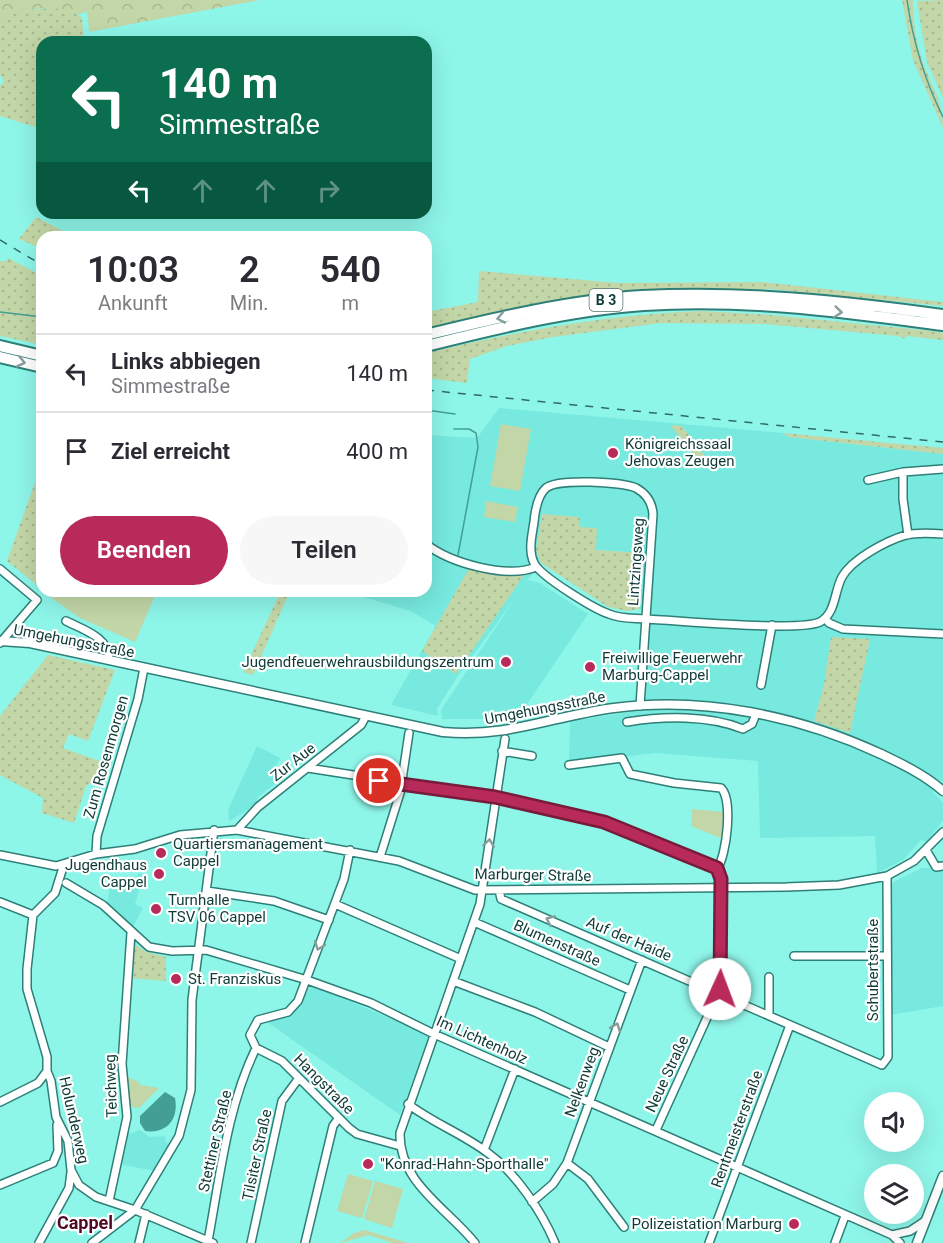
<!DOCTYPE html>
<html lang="de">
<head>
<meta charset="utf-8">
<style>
	body { margin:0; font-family:Roboto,sans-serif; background:#f7f7f7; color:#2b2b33; height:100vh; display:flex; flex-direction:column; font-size:22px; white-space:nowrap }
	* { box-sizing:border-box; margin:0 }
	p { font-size:20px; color:#7c7c81 }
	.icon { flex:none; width:33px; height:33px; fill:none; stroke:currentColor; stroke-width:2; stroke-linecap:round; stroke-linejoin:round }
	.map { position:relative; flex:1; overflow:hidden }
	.panel { position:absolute; left:36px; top:231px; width:396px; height:366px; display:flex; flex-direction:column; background:#fff; border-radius:18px; box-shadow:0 6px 24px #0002 }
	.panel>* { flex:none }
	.top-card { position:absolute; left:36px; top:36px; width:396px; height:183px; border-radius:18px; box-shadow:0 6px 24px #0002; background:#0b6e4f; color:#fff; overflow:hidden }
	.buttons { position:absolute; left:864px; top:1092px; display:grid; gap:12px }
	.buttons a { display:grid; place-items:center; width:60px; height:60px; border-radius:50%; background:#fff; box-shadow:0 6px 24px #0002; font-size:30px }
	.pin { position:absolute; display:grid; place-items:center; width:51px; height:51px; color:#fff; margin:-26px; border:3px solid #fff; border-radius:50%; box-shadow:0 2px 6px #0007 }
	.me { position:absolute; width:66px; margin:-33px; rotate:2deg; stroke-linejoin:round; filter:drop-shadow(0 0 4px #0008) }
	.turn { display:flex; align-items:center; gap:21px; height:126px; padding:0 24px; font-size:27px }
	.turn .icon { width:78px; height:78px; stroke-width:2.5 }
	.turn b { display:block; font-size:42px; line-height:51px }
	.lanes { display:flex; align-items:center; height:57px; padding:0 24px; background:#0003; justify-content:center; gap:30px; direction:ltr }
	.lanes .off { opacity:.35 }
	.eta { display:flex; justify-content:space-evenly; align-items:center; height:102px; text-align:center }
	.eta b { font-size:36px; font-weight:600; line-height:42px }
	.cta { display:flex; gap:12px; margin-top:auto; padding:12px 24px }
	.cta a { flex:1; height:69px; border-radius:36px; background:#b82a5a; color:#fff; font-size:24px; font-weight:600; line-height:69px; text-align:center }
	.cta a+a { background:#f7f7f7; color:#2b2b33 }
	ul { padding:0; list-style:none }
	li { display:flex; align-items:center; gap:18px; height:78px; padding:0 24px; border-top:2px solid #e1e1e2 }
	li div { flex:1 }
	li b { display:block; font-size:22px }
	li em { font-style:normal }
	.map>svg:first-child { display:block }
</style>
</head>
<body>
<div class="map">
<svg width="943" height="1243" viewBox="0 0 943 1243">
	<defs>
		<pattern id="grass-dots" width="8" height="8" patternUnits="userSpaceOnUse" patternTransform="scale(1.5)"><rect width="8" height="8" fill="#c2d6a7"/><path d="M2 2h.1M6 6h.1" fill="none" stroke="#a6b990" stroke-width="1.8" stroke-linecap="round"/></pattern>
		<pattern id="forest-crowns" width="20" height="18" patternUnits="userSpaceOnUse" patternTransform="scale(1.5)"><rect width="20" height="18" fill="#c2d6a7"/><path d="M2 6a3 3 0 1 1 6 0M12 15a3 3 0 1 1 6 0" fill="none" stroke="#a6b990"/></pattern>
	</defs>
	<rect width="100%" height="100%" fill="#8ef5e9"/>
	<!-- built -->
	<path fill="#77e9de" d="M499 408 783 433 789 437 943 454V782L936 778 933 792 943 803V820L927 842 921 840 903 860 877 873 875 836 760 838 758 761 656 753 569 763 570 721 645 710 649 610 639 609 642 553 596 550 579 527V517L536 550 541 563 528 580 540 583 588 614 525 707 511 719H442L441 710 516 597 457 677 437 709 438 716 391 705 436 626 410 611 344 591H426V435L477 438Z
		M257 746 280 758 273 772 280 780 258 797 256 805 229 821 228 810Z
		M922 868H943V1006L890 1015 891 886 893 882Z
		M138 873 144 874 135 904 143 908 133 927 107 904 111 883 134 888Z
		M314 986 429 1035 400 1115 267 1022 289 1016 299 1006 307 990Z
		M140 1130 150 1137 165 1136 166 1142 171 1146 155 1171 119 1164 125 1135Z"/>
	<!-- grass -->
	<path fill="url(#grass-dots)" d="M902 0H913C912 20 917 46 924 65 933 90 943 100 943 128L913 60Z
		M943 0V98L927 62 917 1Z
		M60 7 82 17 84 42H42V129L0 116V86L4 81 0 75V17L20 11Z
		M36 217 75 237H42V249L19 239Z
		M8 258 42 276V345L0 336V261H7Z
		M479 271 619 283 763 282 943 302V306L769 289 630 290 498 312 426 329V312L478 302Z
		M701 311 772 315 932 331 943 333V340L906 336 904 339 898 336 764 324 661 323 553 337 507 346 470 359 467 383 426 378V353C519 331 604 315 701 311Z
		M670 425 682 426 711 464 705 468Z
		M783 433 943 448V454L789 437Z
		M42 463V527L38 537 42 544V589L7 561Z
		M542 514 580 517 579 527 597 528 596 550 642 553 639 609 627 611 608 607 541 563 536 550Z
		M468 570 524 575 456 674 422 651Z
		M281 591H290L253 675 243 672Z
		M831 637 870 639 850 733 814 721 824 684Z
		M48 655 115 670 88 741 69 734 63 748 102 762 95 781 86 786 74 823 42 813 43 798 0 775V716Z
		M132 942 146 952 166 957V981L129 978Z"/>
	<!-- forest -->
	<path fill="url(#forest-crowns)" d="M0 0H260L89 32 87 11 78 15C51 3 28 9 0 17Z"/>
	<!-- green -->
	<path fill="#c2d6a7" d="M501 424 531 429 520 491 490 486Z
		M486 501 518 507 515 522 484 517Z
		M53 591H157L135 642 80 618 50 597Z
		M692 809 723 812V839L691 826Z
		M127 1077 139 1082 140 1085 159 1088 139 1108 131 1107Z
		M348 1174 373 1181 362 1218 337 1211Z
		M375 1181 403 1189 392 1228 364 1219Z
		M365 1230 408 1243H393L369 1235 340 1243 354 1233Z"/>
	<!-- water -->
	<path fill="#439f96" d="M165 1092 175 1098C179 1119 167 1134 145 1131L140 1123V1116Z"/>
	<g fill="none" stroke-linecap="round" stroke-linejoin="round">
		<!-- stream -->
		<path stroke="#439f96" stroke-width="1.5" d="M907 0C913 42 924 79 943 117
			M0 312 42 317
			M426 410 455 414
			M454 429H469L476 433 478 447 458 555"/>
		<!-- minor casing -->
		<g stroke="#2e7f77" stroke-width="10">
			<path id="minor" d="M903 472V499L908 535
				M868 480 903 472 943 469
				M426 544C450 563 507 579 536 567
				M0 569 37 600 0 643
				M825 618 829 623 843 629 943 634
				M66 621C84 630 109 637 109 660
				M761 685 772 625
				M640 706 653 514C652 502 647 494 636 488 623 482 557 478 546 488 537 496 535 511 534 522 532 536 528 550 534 563 540 576 594 609 609 614 620 619 634 618 645 619 676 620 799 632 820 622 836 613 834 592 842 577 852 559 886 541 906 535 918 532 931 533 943 534
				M627 722C663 716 709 715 743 729L752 724 756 714
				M502 751 532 756
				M569 765 622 758 630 774 674 783 721 788C733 799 727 855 717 869
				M308 768 495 797 604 822 717 869 721 884 720 989 656 1130
				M237 830 258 807 361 725 366 716
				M350 850 344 879 298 1001 288 1012 258 1020 250 1035 256 1048 282 1061 349 1128 357 1134 400 1146
				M926 850 936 867 943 866
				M96 854 97 836 138 699 144 668
				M0 855 56 866 96 854 135 849 180 835 237 830 399 861 475 890 786 887 839 885 887 876 914 861 943 832
				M380 857 400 793 409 733
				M66 883 103 905 149 947 172 951 206 950 307 980 371 1003 434 1034 892 1235 900 1243
				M499 890 501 899 882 1065 888 1057 887 876
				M207 891 274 901 329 920
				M0 902 33 915
				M335 904 461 959
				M474 922 630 990
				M794 956H887
				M453 981 535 1012 609 1047
				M769 1015V977
				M47 1071 51 1081 56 1117 68 1141 71 1170 79 1185 96 1197 135 1210 213 1243
				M0 1102 38 1083 47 1071V1057L27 989V969L33 915 55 893 64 864
				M408 1104C433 1123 463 1134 488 1153 516 1173 542 1212 555 1243
				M484 1150 515 1069
				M567 1163 588 1179 624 1227
				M0 1185 53 1163 58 1151 57 1125
				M109 1201 127 1117 122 1064 131 933
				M532 1202 553 1184 567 1163 642 960
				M892 1235 910 1231 925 1221
				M208 1241C220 1177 227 1107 256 1048
				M39 1243 69 1188 71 1172
				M92 1243 135 1210 179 1136 191 1090 192 1000 214 830
				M139 1243 146 1214
				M251 1243 282 1101 299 1078
				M305 1243 333 1126 338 1119
				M475 1243C447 1208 399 1183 400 1133L480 904 505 739
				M709 1243 790 1025
				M835 1243 845 1216"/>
		</g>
		<!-- major casing -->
		<g stroke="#2e7f77" stroke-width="11">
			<path id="major" d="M0 641 30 643 443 732C509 738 552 716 614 708 704 696 799 716 881 754 902 764 925 775 943 791
				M917 1243 943 1176"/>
		</g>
		<!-- highway casing -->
		<g stroke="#2e7f77" stroke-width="14">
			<path id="highway" d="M426 335C496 318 570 300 642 296 743 291 843 301 943 315
				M0 346 42 356
				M426 346C497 328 571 310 644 305 744 298 844 312 943 325
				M0 357 42 367"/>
		</g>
		<!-- minor -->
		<use href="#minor" stroke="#fff" stroke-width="7"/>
		<!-- major -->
		<use href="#major" stroke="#fff" stroke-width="8"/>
		<!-- highway -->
		<use href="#highway" stroke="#fff" stroke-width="10"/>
		<!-- rail -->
		<path stroke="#306c66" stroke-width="1.5" stroke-dasharray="8 8" stroke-linecap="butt" d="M0 240 42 265
			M426 390 943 442"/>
	</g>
	<!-- one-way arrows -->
	<defs><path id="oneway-chevron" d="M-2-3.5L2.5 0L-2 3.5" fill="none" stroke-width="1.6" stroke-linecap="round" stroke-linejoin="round" transform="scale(1.5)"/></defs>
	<g stroke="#869d9b">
		<use href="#oneway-chevron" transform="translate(838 312) rotate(6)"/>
		<use href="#oneway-chevron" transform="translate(501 318) rotate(169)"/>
		<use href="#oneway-chevron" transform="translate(21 362) rotate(13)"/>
		<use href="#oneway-chevron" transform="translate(489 843) rotate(-82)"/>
		<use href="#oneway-chevron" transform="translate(550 920) rotate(-156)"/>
		<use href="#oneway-chevron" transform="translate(319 946) rotate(110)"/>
		<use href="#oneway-chevron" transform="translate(616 1027) rotate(-70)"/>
	</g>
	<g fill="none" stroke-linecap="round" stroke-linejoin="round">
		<!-- route casing -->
		<g stroke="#781b3a" stroke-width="15">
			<path id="route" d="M379 781 495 797 604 822 717 868 721 879 720 989"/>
		</g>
		<!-- route -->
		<use href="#route" stroke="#b82a5a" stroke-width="10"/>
	</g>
	<!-- markers -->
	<g fill="#b82a5a" stroke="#fff" stroke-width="2">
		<circle cx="613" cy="453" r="6"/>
		<circle cx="506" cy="662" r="6"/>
		<circle cx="590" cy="667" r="6"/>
		<circle cx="161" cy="853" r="6"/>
		<circle cx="159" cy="874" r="6"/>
		<circle cx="156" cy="909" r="6"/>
		<circle cx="176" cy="979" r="6"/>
		<circle cx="368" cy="1164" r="6"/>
		<circle cx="794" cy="1224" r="6"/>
	</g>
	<g text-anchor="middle" stroke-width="4.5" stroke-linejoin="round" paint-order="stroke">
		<!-- shield labels -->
		<rect fill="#fff" stroke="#567673" stroke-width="1.5" x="589.5" y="289" width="33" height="22" rx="4.5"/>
		<g font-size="14" font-weight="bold" fill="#0e3b37">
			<text x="606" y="305">B 3</text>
		</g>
		<!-- poi labels -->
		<g font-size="15" fill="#0e3b37" stroke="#fff" text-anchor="start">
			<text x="625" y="449">Königreichssaal<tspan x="625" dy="17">Jehovas Zeugen</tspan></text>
			<text x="602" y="663">Freiwillige Feuerwehr<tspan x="602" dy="17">Marburg-Cappel</tspan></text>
			<text x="494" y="667" text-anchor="end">Jugendfeuerwehrausbildungszentrum</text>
			<text x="173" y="849">Quartiersmanagement<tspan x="173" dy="17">Cappel</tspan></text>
			<text x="147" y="870" text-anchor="end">Jugendhaus<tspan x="147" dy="17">Cappel</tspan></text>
			<text x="168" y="905">Turnhalle<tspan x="168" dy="17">TSV 06 Cappel</tspan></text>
			<text x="188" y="984">St. Franziskus</text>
			<text x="380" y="1169">"Konrad-Hahn-Sporthalle"</text>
			<text x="782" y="1229" text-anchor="end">Polizeistation Marburg</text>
		</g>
		<!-- street labels -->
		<g font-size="15" fill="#0e3b37" stroke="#fff">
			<text transform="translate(636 562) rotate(-86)" y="5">Lintzingsweg</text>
			<text transform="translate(74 641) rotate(11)" y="5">Umgehungsstraße</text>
			<text transform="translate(545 708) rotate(-11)" y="5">Umgehungsstraße</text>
			<text transform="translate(106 757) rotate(-74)" y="5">Zum Rosenmorgen</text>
			<text transform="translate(293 762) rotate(-38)" y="5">Zur Aue</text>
			<text transform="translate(533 875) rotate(1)" y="5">Marburger Straße</text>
			<text transform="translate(629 939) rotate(23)" y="5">Auf der Haide</text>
			<text transform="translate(557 943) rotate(24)" y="5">Blumenstraße</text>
			<text transform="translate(873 970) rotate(-90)" y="5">Schubertstraße</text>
			<text transform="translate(482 1040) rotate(24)" y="5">Im Lichtenholz</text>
			<text transform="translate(667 1074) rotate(-65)" y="5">Neue Straße</text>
			<text transform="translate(582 1082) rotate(-70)" y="5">Nelkenweg</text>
			<text transform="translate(324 1084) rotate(45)" y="5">Hangstraße</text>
			<text transform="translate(111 1086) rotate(-92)" y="5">Teichweg</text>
			<text transform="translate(74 1120) rotate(77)" y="5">Holunderweg</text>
			<text transform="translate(737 1129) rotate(-70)" y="5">Rentmeisterstraße</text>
			<text transform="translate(215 1141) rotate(-77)" y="5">Stettiner Straße</text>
			<text transform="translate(257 1155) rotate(-78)" y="5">Tilsiter Straße</text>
		</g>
		<!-- quarter labels -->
		<g font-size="18" font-weight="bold" fill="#4f0b23" stroke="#fff">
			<text x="85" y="1229">Cappel</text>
		</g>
	</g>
</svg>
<div class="buttons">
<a><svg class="icon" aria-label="sound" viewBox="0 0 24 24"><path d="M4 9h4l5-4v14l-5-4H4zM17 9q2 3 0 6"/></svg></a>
<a><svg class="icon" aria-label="layers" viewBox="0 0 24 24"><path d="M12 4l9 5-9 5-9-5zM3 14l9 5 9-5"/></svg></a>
</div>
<div class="pin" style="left:379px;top:781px;background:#d93025"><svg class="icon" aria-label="arrive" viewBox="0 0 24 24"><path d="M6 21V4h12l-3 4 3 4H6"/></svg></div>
<svg class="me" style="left:720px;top:989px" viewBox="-20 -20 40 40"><circle r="19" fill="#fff"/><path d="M0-13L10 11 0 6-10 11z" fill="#b82a5a"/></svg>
<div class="top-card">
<div class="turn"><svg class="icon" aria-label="left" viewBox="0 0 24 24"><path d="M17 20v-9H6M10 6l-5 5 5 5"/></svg><div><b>140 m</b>Simmestraße</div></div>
<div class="lanes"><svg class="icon" aria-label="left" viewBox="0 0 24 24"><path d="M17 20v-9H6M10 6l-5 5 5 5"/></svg><svg class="icon off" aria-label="ahead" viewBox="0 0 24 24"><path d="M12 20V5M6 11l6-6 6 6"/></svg><svg class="icon off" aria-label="ahead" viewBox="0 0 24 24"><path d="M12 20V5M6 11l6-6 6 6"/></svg><svg class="icon off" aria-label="right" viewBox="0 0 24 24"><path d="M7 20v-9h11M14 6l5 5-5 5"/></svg></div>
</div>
<section class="panel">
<div class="eta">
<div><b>10:03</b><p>Ankunft</p></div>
<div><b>2</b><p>Min.</p></div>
<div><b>540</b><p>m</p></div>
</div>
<ul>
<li><svg class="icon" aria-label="left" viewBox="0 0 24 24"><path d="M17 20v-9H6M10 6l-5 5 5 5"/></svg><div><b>Links abbiegen</b><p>Simmestraße</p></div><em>140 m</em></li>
<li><svg class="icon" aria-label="arrive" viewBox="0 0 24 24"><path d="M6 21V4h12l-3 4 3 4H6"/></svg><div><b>Ziel erreicht</b></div><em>400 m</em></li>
</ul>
<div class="cta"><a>Beenden</a><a>Teilen</a></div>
</section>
</div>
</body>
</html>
